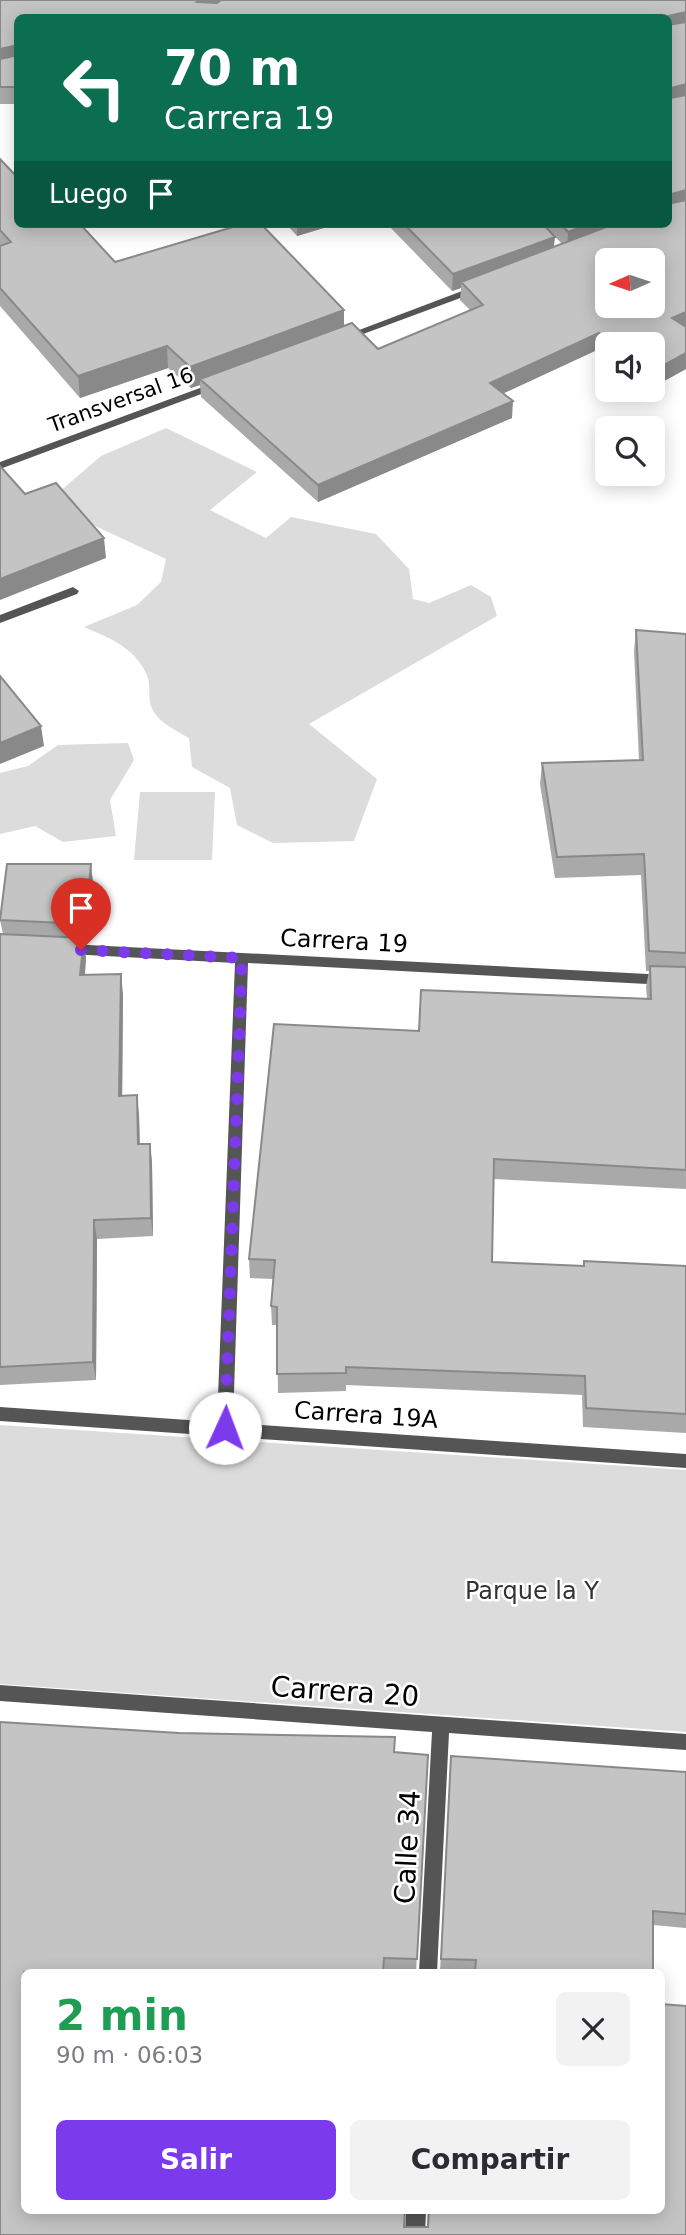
<!DOCTYPE html>
<html lang="es">
<head>
<meta charset="utf-8">
<style>
	body { margin:0; font-family:"DejaVu Sans",sans-serif; background:#f2f2f3; color:#2b2b33; height:100vh; display:flex; flex-direction:column; font-size:26px; white-space:nowrap }
	* { box-sizing:border-box; margin:0 }
	p { font-size:23px; color:#7c7c81 }
	.icon { flex:none; width:38px; height:38px; fill:none; stroke:currentColor; stroke-width:2; stroke-linecap:round; stroke-linejoin:round }
	.map { position:relative; flex:1; overflow:hidden }
	.panel { position:absolute; left:21px; top:1969px; width:644px; height:245px; display:flex; flex-direction:column; background:#fff; border-radius:10px; box-shadow:0 4px 18px #0003 }
	.panel>* { flex:none }
	.guide { position:absolute; left:14px; top:14px; width:658px; height:214px; border-radius:10px; box-shadow:0 4px 18px #0003; background:#0b6e4f; color:#fff; overflow:hidden }
	.needle { width:46px; rotate:267deg }
	.fabs { position:absolute; left:595px; top:248px; display:grid; gap:14px }
	.fabs a { display:grid; place-items:center; width:70px; height:70px; border-radius:10px; background:#fff; box-shadow:0 4px 18px #0003; font-size:35px }
	.pin { position:absolute; display:grid; place-items:center; width:60px; height:60px; color:#fff; margin:-72px -30px; border-radius:50% 50% 50% 0; rotate:-45deg; box-shadow:0 0 7px #0007 }
	.pin .icon { rotate:45deg }
	.me { position:absolute; width:77px; margin:-38px; rotate:2deg; stroke-linejoin:round; filter:drop-shadow(0 0 5px #0008) }
	.turn { display:flex; align-items:center; gap:24px; height:147px; padding:0 35px; font-size:32px }
	.turn .icon { width:91px; height:91px; stroke-width:2.5 }
	.turn b { display:block; font-size:49px; line-height:60px }
	.then { display:flex; align-items:center; height:66px; padding:0 35px; background:#0003; gap:14px; font-size:26px }
	.round { display:grid; place-items:center; flex:none; width:74px; height:74px; border-radius:10px; background:#f2f2f3 }
	.summary { display:flex; align-items:center; justify-content:space-between; height:119px; padding:0 35px }
	h1 { font-size:42px; font-weight:700; line-height:52px; color:#1e9e55 }
	.primary-button { display:flex; gap:14px; margin-top:auto; padding:14px 35px }
	.primary-button a { flex:1; height:80px; border-radius:10px; background:#7c3aed; color:#fff; font-size:28px; font-weight:700; line-height:80px; text-align:center }
	.primary-button a+a { background:#f2f2f3; color:#2b2b33 }
	.map>svg:first-child { display:block }
</style>
</head>
<body>
<div class="map">
<svg width="686" height="2235" viewBox="0 0 686 2235">
	<rect width="100%" height="100%" fill="#fff"/>
	<!-- green -->
	<path fill="#dcdcdc" d="M166 428 257 472 210 510 266 538 291 517 376 534 409 569 413 599 429 603 471 585 491 597 497 616 309 724 377 779 354 841 273 843 237 825 230 788 192 767 189 738C175 730 153 720 150 702 148 687 152 681 142 666 129 645 105 636 84 627L137 605 161 582 166 559 76 517 58 493 101 456Z
		M128 743 134 760 110 800 116 836 63 842 35 826 0 834V773L28 766 58 745Z
		M140 792H215L212 860H134Z
		M0 1425 686 1470V1732L0 1684Z"/>
	<g fill="none" stroke-linecap="round" stroke-linejoin="round">
		<!-- street -->
		<path fill="#555" fill-rule="evenodd" d="M478 285 483 288 482 290 347 340 338 338Z
			M216 382 221 385 220 387 0 469V462Z
			M73 587 79 591 77 594 0 623V615Z
			M69 944 686 976V986L248 963 233 1423 686 1454V1468L0 1421V1407L217 1422 235 963 69 954 62 949Z
			M0 1685 686 1734V1750L449 1733 437 1972H419L432 1732 0 1701Z
			M406 2210H426L425 2235H405Z"/>
	</g>
	<!-- wall -->
	<path fill="#a9a9a9" fill-rule="evenodd" d="M0 0H686V369L655 386 653 385V345H607V356L597 350 504 393 512 418 318 502 201 397 200 385 191 388 168 368 80 398 0 306V159L18 224 115 262 344 326 378 349 471 311 460 300 461 288 452 291 387 224H668V18H18V104H0ZM545 226 562 244 554 247Z
		M286 224H337L297 236Z
		M636 630 686 634V1189L494 1179 492 1262 583 1266 584 1261 686 1266V1433L583 1427 582 1395 346 1385V1391L278 1393 277 1325H272L271 1306 274 1279 250 1278 249 1259 419 1031 647 999 646 987 649 971H646L641 875 555 878 540 784 542 763 639 760 634 651Z
		M91 864 93 884 88 943H84L86 958 85 975 123 994 122 1096 139 1115 140 1144H150L152 1163 153 1236 97 1239 96 1380 0 1385V934H3L0 920Z
		M0 1722 179 1733 395 1737 394 1752 428 1755 416 1972 383 1971V1972H24V2210H405L404 2227H427L428 2210H662V2004L686 2006V2235H0Z
		M451 1756 686 1772V1928L653 1925V1972H440Z"/>
	<!-- shaded-wall -->
	<path fill="#898989" d="M200 0H224L217 8 197 2Z
		M686 12V28L668 32V16Z
		M18 45V62L0 66V49Z
		M686 84V100L668 105V89Z
		M686 190V206L668 212V195Z
		M297 224H337L297 236Z
		M589 224H633L567 249 568 232Z
		M555 237 553 254 461 282V288L452 291 453 274Z
		M344 310V332L200 379V385L191 388 190 367Z
		M686 312V329L672 318Z
		M599 333 597 350 489 400 490 383Z
		M167 346 168 368 80 398 78 376Z
		M686 353V369L655 386 657 369Z
		M513 401 512 418 318 502V485Z
		M104 538 106 558 0 600V579Z
		M41 726 44 746 0 764V743Z
		M91 864 93 884 88 943 85 924Z
		M84 938 86 958 83 995 80 975Z
		M121 974 123 994 122 1116 119 1096Z
		M137 1095 139 1115 140 1163 138 1144Z
		M150 1144 152 1163 153 1236 151 1218Z
		M94 1220 97 1239 96 1380 93 1362Z"/>
	<!-- building -->
	<path fill="#c4c4c4" stroke="#898989" stroke-width="2" fill-rule="evenodd" d="M0 0H200L197 2 217 3 221 0H686V12L668 16V18H18V45L0 49Z
		M686 22V84L668 89V25Z
		M18 55V87H0V59Z
		M668 93 670 98 686 95V190L668 195Z
		M0 159 18 178V224H80L115 262 243 224H261L344 310 190 367 167 346 78 376 0 288V246L11 242 0 230Z
		M686 200V312L672 318 686 327V353L657 369 653 366V345H618L599 333 490 383 513 401 318 485 200 379 352 323 378 349 483 305 461 282 614 224H668V204ZM607 261H653V306H607Z
		M404 224H543L555 237 453 274Z
		M561 224H589L568 232Z
		M0 466 25 494 56 483 104 538 0 579Z
		M636 630 686 634V953L649 951 644 854 557 857 542 763 643 760Z
		M0 676 41 726 0 743Z
		M7 864H91L85 924 0 920Z
		M0 934 84 938 80 975 121 974 119 1096 137 1095 138 1144H150L151 1218 94 1220 93 1362 0 1367Z
		M650 966 686 967V1170L494 1159 492 1262 584 1266V1261L686 1266V1414L586 1408 585 1376 346 1367V1373L277 1374V1307L271 1306 275 1260 249 1259 274 1024 419 1031 421 990 651 999Z
		M0 1722 179 1733 395 1737 394 1752 428 1755 417 1959 384 1958 383 1972H24V2210H405L404 2227H428L429 2210H662V2004L686 2006V2235H0Z
		M451 1756 686 1772V1914L653 1911V1972H475L476 1960 441 1959Z"/>
	<g fill="none" stroke-linecap="round" stroke-linejoin="round">
		<!-- route -->
		<path stroke="#7c3aed" stroke-width="12" stroke-dasharray="0 21.6" d="M81 950 242 958 225 1428"/>
	</g>
	<g text-anchor="middle" stroke-width="5" stroke-linejoin="round" paint-order="stroke">
		<!-- far-street labels -->
		<g font-size="21" fill="#000" stroke="#fff">
			<text transform="translate(121 400) rotate(-20)" y="7">Transversal 16</text>
		</g>
		<!-- street labels -->
		<g font-size="24" fill="#000" stroke="#fff">
			<text transform="translate(344 941) rotate(3)" y="8">Carrera 19</text>
			<text transform="translate(366 1415) rotate(4)" y="8">Carrera 19A</text>
		</g>
		<!-- park labels -->
		<g font-size="24" fill="#333" stroke="#fff">
			<text x="532" y="1599">Parque la Y</text>
		</g>
		<!-- near-street labels -->
		<g font-size="28" fill="#000" stroke="#fff">
			<text transform="translate(345 1691) rotate(4)" y="10">Carrera 20</text>
			<text transform="translate(407 1847) rotate(-87)" y="10">Calle 34</text>
		</g>
	</g>
</svg>
<div class="fabs">
<a><svg class="needle" viewBox="-14 -14 28 28"><path d="M0-13l5 13h-10z" fill="#e53935"/><path d="M0 13l5-13h-10z" fill="#7c7c81"/></svg></a>
<a><svg class="icon" aria-label="sound" viewBox="0 0 24 24"><path d="M4 9h4l5-4v14l-5-4H4zM17 9q2 3 0 6"/></svg></a>
<a><svg class="icon" aria-label="search" viewBox="0 0 24 24"><circle cx="10" cy="10" r="6"/><path d="M15 15l6 6"/></svg></a>
</div>
<div class="pin" style="left:81px;top:950px;background:#d93025"><svg class="icon" aria-label="arrive" viewBox="0 0 24 24"><path d="M6 21V4h12l-3 4 3 4H6"/></svg></div>
<svg class="me" style="left:225px;top:1428px" viewBox="-20 -20 40 40"><circle r="19" fill="#fff"/><path d="M0-13L10 11 0 6-10 11z" fill="#7c3aed"/></svg>
<div class="guide">
<div class="turn"><svg class="icon" aria-label="left" viewBox="0 0 24 24"><path d="M17 20v-9H6M10 6l-5 5 5 5"/></svg><div><b>70 m</b>Carrera 19</div></div>
<div class="then">Luego<svg class="icon" aria-label="arrive" viewBox="0 0 24 24"><path d="M6 21V4h12l-3 4 3 4H6"/></svg></div>
</div>
<section class="panel">
<div class="summary"><div><h1>2 min</h1><p>90 m · 06:03</p></div><a class="round"><svg class="icon" aria-label="close" viewBox="0 0 24 24"><path d="M6 6l12 12M18 6L6 18"/></svg></a></div>
<div class="primary-button"><a>Salir</a><a>Compartir</a></div>
</section>
</div>
</body>
</html>
